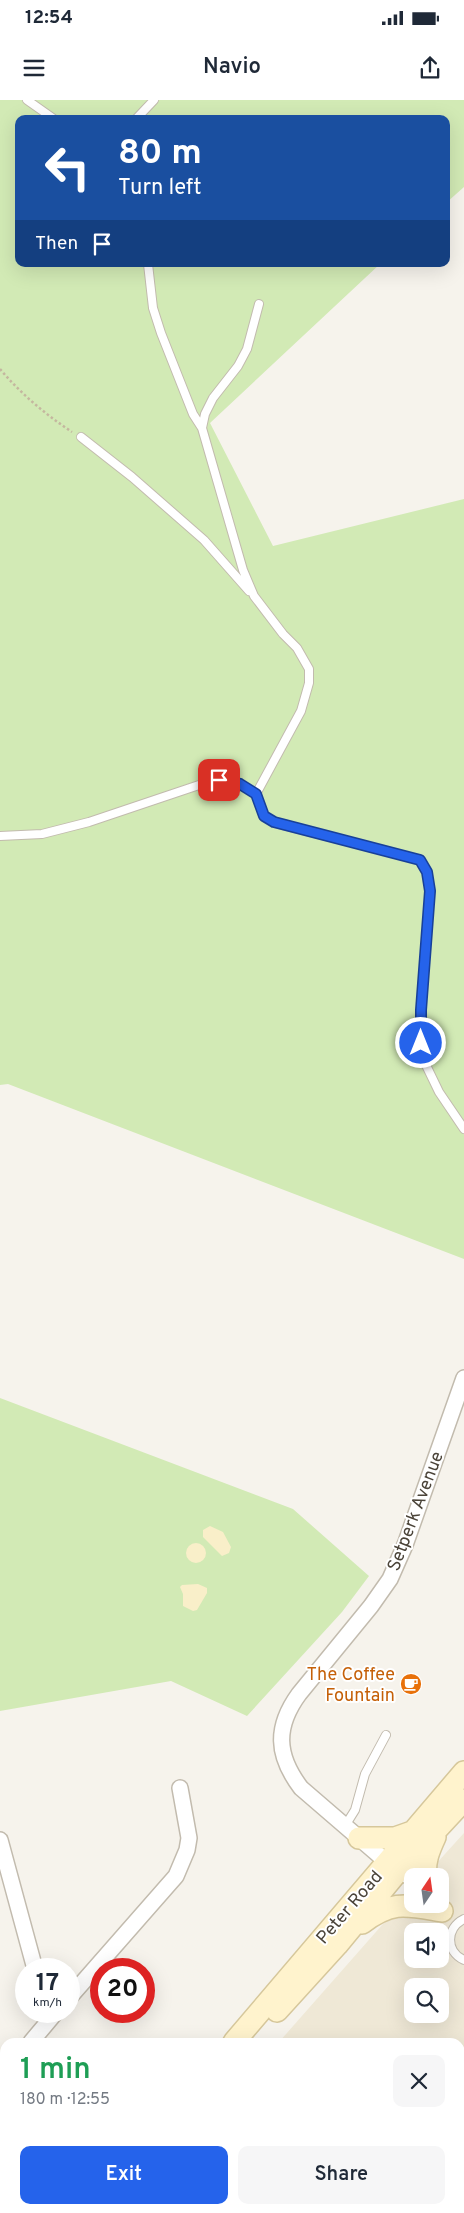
<!DOCTYPE html>
<html lang="en">
<head>
<meta charset="utf-8">
<style>
	body { margin:0; font-family:Overpass,sans-serif; background:#f6f6f7; color:#1f2937; height:100vh; display:flex; flex-direction:column; font-size:19px; white-space:nowrap }
	* { box-sizing:border-box; margin:0 }
	p { font-size:16px; color:#747a83 }
	.icon { flex:none; width:28px; height:28px; fill:none; stroke:currentColor; stroke-width:2; stroke-linecap:round; stroke-linejoin:round }
	.map { position:relative; flex:1; overflow:hidden }
	.details { position:absolute; left:0px; top:1938px; width:465px; height:176px; display:flex; flex-direction:column; background:#fff; border-radius:15px 15px 0 0; box-shadow:0 5px 20px #0002 }
	.details>* { flex:none }
	.top-card { position:absolute; left:15px; top:15px; width:435px; height:152px; border-radius:10px; box-shadow:0 5px 20px #0002; background:#1a4fa0; color:#fff; overflow:hidden }
	.needle { width:32px; rotate:13deg }
	.controls { position:absolute; left:404px; top:1768px; display:grid; gap:10px }
	.controls a { display:grid; place-items:center; width:45px; height:45px; border-radius:10px; background:#fff; box-shadow:0 5px 20px #0002; font-size:25px }
	.speed { position:absolute; left:15px; top:1858px; display:flex; gap:10px; font-size:25px; font-weight:700; text-align:center }
	.speed>* { display:grid; place-content:center; width:65px; height:65px; border-radius:50%; background:#fff; box-shadow:0 5px 20px #0002; line-height:1 }
	.speed small { font-size:12px; font-weight:400 }
	.speed .limit { border:8px solid #d22; background:#fff; color:#111 }
	.pin { position:absolute; display:grid; place-items:center; width:42px; height:42px; color:#fff; margin:-21px; border-radius:10px; box-shadow:0 2px 8px #0006 }
	.me { position:absolute; width:55px; margin:-28px; rotate:0deg; stroke-linejoin:round; filter:drop-shadow(0 0 4px #0008) }
	.turn { display:flex; align-items:center; gap:18px; height:105px; padding:0 20px; font-size:22px }
	.turn .icon { width:65px; height:65px; stroke-width:2.5 }
	.turn b { display:block; font-size:35px; line-height:42px }
	.then { display:flex; align-items:center; height:48px; padding:0 20px; background:#0003; gap:10px; font-size:19px }
	.round { display:grid; place-items:center; flex:none; width:52px; height:52px; border-radius:10px; background:#f6f6f7 }
	.head { display:flex; align-items:center; justify-content:space-between; height:85px; padding:0 20px }
	h1 { font-size:30px; font-weight:600; line-height:38px; color:#1e9e55 }
	.primary-button { display:flex; gap:10px; margin-top:auto; padding:10px 20px }
	.primary-button a { flex:1; height:58px; border-radius:10px; background:#2563eb; color:#fff; font-size:20px; font-weight:600; line-height:58px; text-align:center }
	.primary-button a+a { background:#f6f6f7; color:#1f2937 }
	.status { display:flex; justify-content:space-between; align-items:center; height:35px; padding:0 25px; background:#fff; direction:ltr }
	.status svg { height:14px; fill:currentColor }
	header { display:flex; justify-content:space-between; align-items:center; height:65px; padding:0 20px; background:#fff; font-size:22px; font-weight:600 }
	.map>svg:first-child { display:block }
</style>
</head>
<body>
<div class="status"><b>12:54</b><svg viewBox="0 0 49 12"><path d="M0 12V9h3v3zM5 12V6h3v6zM10 12V3h3v9zM15 12V0h3v12zM26 1h20v11H26zM47 4h2v5h-2z"/></svg></div>
<header><svg class="icon" aria-label="menu" viewBox="0 0 24 24"><path d="M4 6h16M4 12h16M4 18h16"/></svg>Navio<svg class="icon" aria-label="share" viewBox="0 0 24 24"><path d="M12 15V3M7 8l5-5 5 5M5 13v7h14v-7"/></svg></header>
<div class="map">
<svg width="464" height="2113" viewBox="0 0 464 2113">
	<rect width="100%" height="100%" fill="#f6f3ec"/>
	<!-- education -->
	<path fill="#efe8d6" fill-rule="evenodd" d="M464 1733V2113H131L135 2109H460V1942H279L412 1791V1804H440V1776H425ZM412 1831H440V1859H412ZM412 1886H440V1914H412Z"/>
	<!-- green -->
	<path fill="#d2eab5" d="M0 0H464V87L446 103V19H19V164H380L210 323 273 446 464 399V1159L8 984 0 985Z
		M0 1298 293 1409 369 1476 342 1512 247 1616 171 1581 0 1611Z"/>
	<!-- sand -->
	<path fill="#f9efc9" d="M210 1426 223 1432 231 1447 229 1453 222 1456 203 1437V1430Z
		M186 1453a10 10 0 1 1 20 0a10 10 0 1 1-20 0Z
		M198 1484 207 1488V1493L197 1510 193 1511 183 1506V1494L180 1487 182 1485Z"/>
	<g fill="none" stroke-linecap="round" stroke-linejoin="round">
		<!-- lane casing -->
		<g stroke="#c2bbae" stroke-width="10">
			<path id="lane" d="M27 0 54 19
				M136 19 154 0
				M148 164 153 208 161 233 193 314 202 328
				M81 337 132 377 204 440 249 491
				M256 694 301 611 309 583V569L297 548 283 534 254 496 243 470 202 328 205 314 213 298 238 266 247 249 259 204
				M0 736 42 734 89 722 199 685 219 680 240 684 256 694 264 716 274 723 420 760 427 772 430 791 421 910V943L425 963 439 992 464 1029
				M345 1726 355 1710 365 1674 386 1635
				M399 1772 412 1785
				M464 1819C446 1828 445 1851 464 1860
				M274 2109 277 2113"/>
		</g>
		<!-- street casing -->
		<g stroke="#c2bbae" stroke-width="18">
			<path id="street" d="M0 1740 35 1869
				M395 1769 301 1688C276 1655 275 1627 299 1594L371 1506 390 1479 405 1445 464 1278
				M69 1898 176 1776 187 1750 189 1738 180 1688
				M31 1942 57 1911
				M0 1980 5 1974"/>
		</g>
		<!-- secondary casing -->
		<g stroke="#d6c79b" stroke-width="24">
			<path id="secondary" d="M359 1738H395L412 1732
				M426 1776C424 1762 429 1750 435 1737
				M362 1823C393 1800 406 1805 442 1811
				M277 1911 337 1845 398 1771 464 1700
				M234 1942 464 1672
				M85 2113 89 2109"/>
		</g>
		<!-- path -->
		<path stroke="#c4b79f" stroke-width="2.5" stroke-dasharray="2.5 2.5" stroke-linecap="butt" d="M0 269C21 294 45 314 72 332"/>
		<!-- lane -->
		<use href="#lane" stroke="#fff" stroke-width="8"/>
		<!-- street -->
		<use href="#street" stroke="#fff" stroke-width="15"/>
		<!-- secondary -->
		<use href="#secondary" stroke="#fff3cd" stroke-width="21"/>
	</g>
	<g fill="none" stroke-linecap="round" stroke-linejoin="round">
		<!-- route casing -->
		<g stroke="#184099" stroke-width="12">
			<path id="route" d="M219 680 240 684 256 694 264 716 274 722 420 760 427 772 430 791 421 910V943"/>
		</g>
		<!-- route -->
		<use href="#route" stroke="#2563eb" stroke-width="9"/>
	</g>
	<!-- icons -->
	<defs>
		<g id="cafe-disc" transform="scale(1.125)"><circle r="9.5" fill="#e8710a" stroke="#fff"/><path d="M-5.5-4.5H6V0H3Q3 3.5 0 3.5H-2.5Q-5.5 3.5-5.5 0ZM3-3.2v2h1.7v-2ZM-6 4.5H4V6H-6Z" fill="#fff"/></g>
	</defs>
	<g fill-rule="evenodd">
		<use href="#cafe-disc" x="411" y="1584"/>
	</g>
	<g text-anchor="middle" stroke-width="4" stroke-linejoin="round" paint-order="stroke">
		<!-- street labels -->
		<g font-size="18" fill="#4b4439" stroke="#fff">
			<text transform="translate(415 1411) rotate(-69)" y="6">Setperk Avenue</text>
			<text transform="translate(349 1807) rotate(-49)" y="6">Peter Road</text>
		</g>
		<!-- food labels -->
		<g font-size="18" fill="#c56008" stroke="#fff" text-anchor="end">
			<text x="395" y="1580">The Coffee<tspan x="395" dy="21">Fountain</tspan></text>
		</g>
	</g>
</svg>
<div class="controls">
<a><svg class="needle" viewBox="-14 -14 28 28"><path d="M0-13l5 13h-10z" fill="#e53935"/><path d="M0 13l5-13h-10z" fill="#747a83"/></svg></a>
<a><svg class="icon" aria-label="sound" viewBox="0 0 24 24"><path d="M4 9h4l5-4v14l-5-4H4zM17 9q2 3 0 6"/></svg></a>
<a><svg class="icon" aria-label="search" viewBox="0 0 24 24"><circle cx="10" cy="10" r="6"/><path d="M15 15l6 6"/></svg></a>
</div>
<div class="speed"><div>17<small>km/h</small></div><div class="limit">20</div></div>
<div class="pin" style="left:219px;top:680px;background:#d93025"><svg class="icon" aria-label="arrive" viewBox="0 0 24 24"><path d="M6 21V4h12l-3 4 3 4H6"/></svg></div>
<svg class="me" style="left:421px;top:943px" viewBox="-20 -20 40 40"><circle r="17" fill="#2563eb" stroke="#fff" stroke-width="3"/><path d="M0-11L8 9 0 5-8 9z" fill="#fff"/></svg>
<div class="top-card">
<div class="turn"><svg class="icon" aria-label="left" viewBox="0 0 24 24"><path d="M17 20v-9H6M10 6l-5 5 5 5"/></svg><div><b>80 m</b>Turn left</div></div>
<div class="then">Then<svg class="icon" aria-label="arrive" viewBox="0 0 24 24"><path d="M6 21V4h12l-3 4 3 4H6"/></svg></div>
</div>
<section class="details">
<div class="head"><div><h1>1 min</h1><p>180 m · 12:55</p></div><a class="round"><svg class="icon" aria-label="close" viewBox="0 0 24 24"><path d="M6 6l12 12M18 6L6 18"/></svg></a></div>
<div class="primary-button"><a>Exit</a><a>Share</a></div>
</section>
</div>
</body>
</html>
